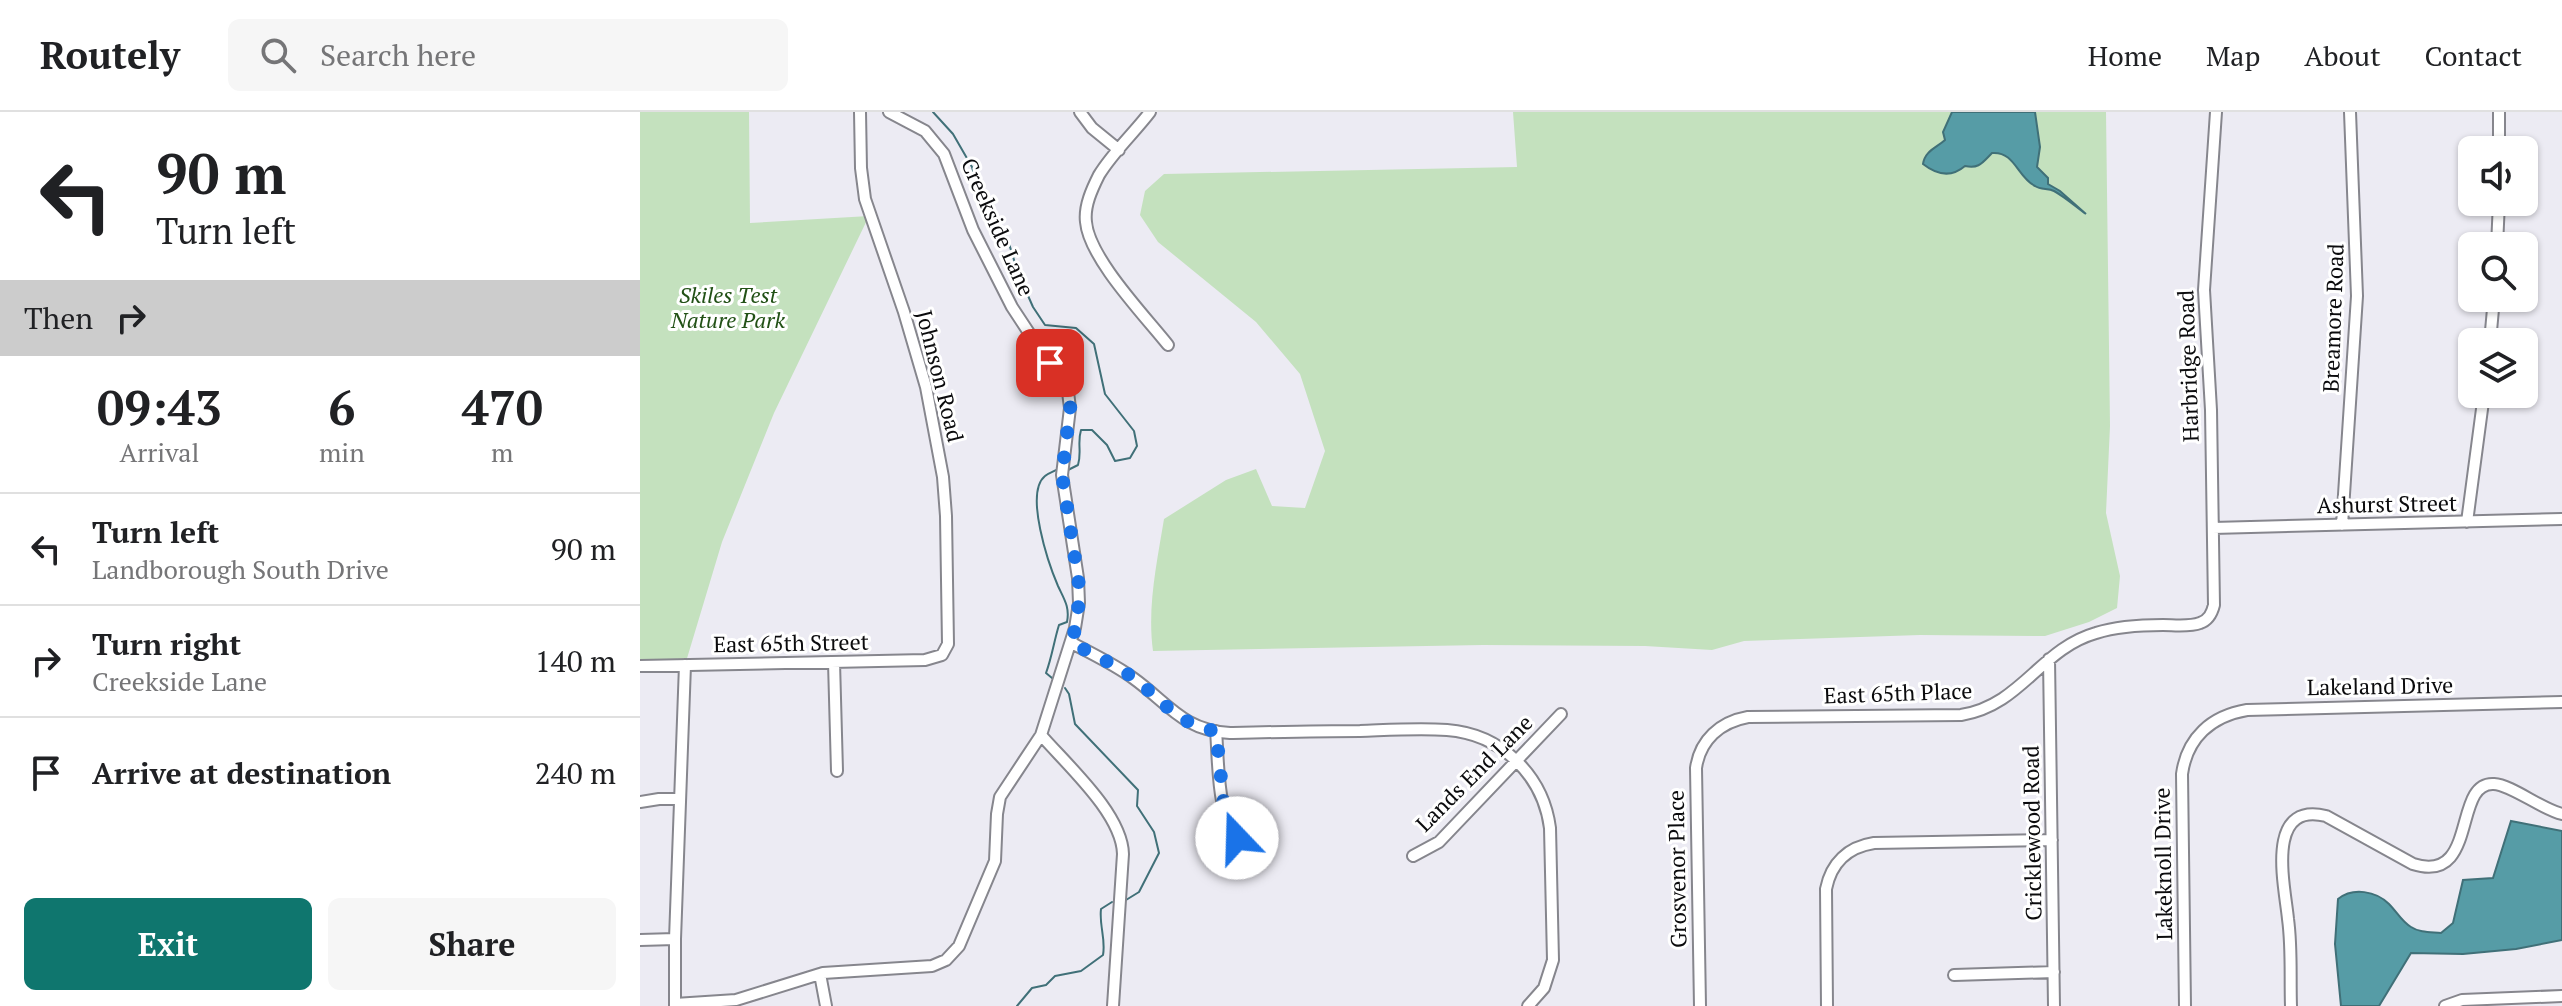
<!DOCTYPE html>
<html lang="en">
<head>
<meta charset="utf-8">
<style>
	body { margin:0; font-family:"PT Serif",serif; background:#f6f6f6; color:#202124; height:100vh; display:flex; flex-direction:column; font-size:30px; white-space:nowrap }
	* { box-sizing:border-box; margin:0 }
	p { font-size:26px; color:#757577 }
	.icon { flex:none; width:44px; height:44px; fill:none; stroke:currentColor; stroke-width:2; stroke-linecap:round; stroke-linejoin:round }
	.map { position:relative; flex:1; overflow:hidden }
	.drawer { display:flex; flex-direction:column; background:#fff; width:640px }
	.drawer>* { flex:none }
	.top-card { background:#fff; color:#202124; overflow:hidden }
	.controls { position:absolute; left:1818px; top:24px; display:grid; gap:16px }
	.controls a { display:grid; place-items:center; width:80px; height:80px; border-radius:12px; background:#fff; box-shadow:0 2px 6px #0004; font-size:40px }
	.pin { position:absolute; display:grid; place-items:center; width:68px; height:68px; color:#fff; margin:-34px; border-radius:16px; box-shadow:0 4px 12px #0006 }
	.me { position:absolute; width:88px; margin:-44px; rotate:339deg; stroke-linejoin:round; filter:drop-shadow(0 0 6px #0008) }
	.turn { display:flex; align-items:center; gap:28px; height:168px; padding:0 24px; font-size:36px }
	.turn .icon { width:104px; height:104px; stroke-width:2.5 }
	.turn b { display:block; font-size:56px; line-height:68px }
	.then { display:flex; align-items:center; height:76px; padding:0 24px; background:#0003; gap:16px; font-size:30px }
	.eta { display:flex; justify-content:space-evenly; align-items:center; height:136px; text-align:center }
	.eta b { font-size:48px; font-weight:700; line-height:56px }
	.button { display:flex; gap:16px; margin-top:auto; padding:16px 24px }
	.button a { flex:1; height:92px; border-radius:12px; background:#0f766e; color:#fff; font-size:32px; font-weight:700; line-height:92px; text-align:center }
	.button a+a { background:#f6f6f6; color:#202124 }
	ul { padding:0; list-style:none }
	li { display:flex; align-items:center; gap:24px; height:112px; padding:0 24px; border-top:2px solid #e0e0e0 }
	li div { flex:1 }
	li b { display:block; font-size:30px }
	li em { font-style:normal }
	header { display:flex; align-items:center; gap:48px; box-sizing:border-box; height:112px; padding:0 40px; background:#fff; border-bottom:2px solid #e0e0e0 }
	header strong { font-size:38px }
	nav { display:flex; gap:44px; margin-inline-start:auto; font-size:28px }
	.search { width:560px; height:72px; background:#f6f6f6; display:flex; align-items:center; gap:20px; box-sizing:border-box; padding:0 28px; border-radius:12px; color:#757577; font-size:30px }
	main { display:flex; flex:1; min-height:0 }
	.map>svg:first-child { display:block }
</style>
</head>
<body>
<header>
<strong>Routely</strong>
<div class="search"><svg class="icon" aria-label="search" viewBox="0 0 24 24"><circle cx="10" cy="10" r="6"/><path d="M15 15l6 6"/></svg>Search here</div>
<nav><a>Home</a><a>Map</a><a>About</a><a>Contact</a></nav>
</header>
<main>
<section class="drawer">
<div class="top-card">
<div class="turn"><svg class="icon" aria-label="left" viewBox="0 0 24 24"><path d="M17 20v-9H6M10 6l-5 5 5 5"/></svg><div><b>90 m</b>Turn left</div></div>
<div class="then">Then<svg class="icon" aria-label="right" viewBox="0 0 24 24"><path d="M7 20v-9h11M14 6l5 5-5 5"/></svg></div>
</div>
<div class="eta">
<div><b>09:43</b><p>Arrival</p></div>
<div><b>6</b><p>min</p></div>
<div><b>470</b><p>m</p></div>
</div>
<ul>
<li><svg class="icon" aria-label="left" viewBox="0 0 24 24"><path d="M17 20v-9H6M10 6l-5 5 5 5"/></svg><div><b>Turn left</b><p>Landborough South Drive</p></div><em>90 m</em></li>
<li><svg class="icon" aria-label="right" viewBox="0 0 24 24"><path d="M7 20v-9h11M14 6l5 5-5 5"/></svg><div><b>Turn right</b><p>Creekside Lane</p></div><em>140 m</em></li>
<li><svg class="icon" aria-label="arrive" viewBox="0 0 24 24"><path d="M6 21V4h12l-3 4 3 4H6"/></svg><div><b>Arrive at destination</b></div><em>240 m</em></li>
</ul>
<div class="button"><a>Exit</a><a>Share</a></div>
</section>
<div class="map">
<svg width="1922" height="894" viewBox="0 0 1922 894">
	<rect width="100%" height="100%" fill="#ecebf3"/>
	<!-- green -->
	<path fill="#c4e1be" d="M0 0H109L110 111 229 104 134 301 82 430 45 553 0 554Z
		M873 0H1466L1470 314 1466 401 1480 464 1477 496 1449 510 1405 524 1280 523 1104 529 1072 538 1005 534 843 533 513 539C507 495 517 450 524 407L586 368 616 357 632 394 665 396 685 339 660 262 616 210 518 130 500 103 505 79 524 62 877 55Z"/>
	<!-- water -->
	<path fill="#569ca6" stroke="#407078" stroke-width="2" d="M1312 0H1395L1400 35 1397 55 1408 66V72L1420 79 1446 102C1435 94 1425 85 1414 79 1408 76 1401 78 1395 74 1377 65 1375 39 1352 41 1342 51 1339 57 1325 54 1311 66 1297 63 1283 52 1285 39 1296 36 1305 28L1303 20Z
		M1871 709 1922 719V828L1876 837 1823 842 1771 841 1739 894H1701L1695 832 1698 787C1713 775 1736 779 1749 792 1757 800 1762 810 1771 815 1780 821 1791 820 1801 821L1813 811 1823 768 1853 766Z"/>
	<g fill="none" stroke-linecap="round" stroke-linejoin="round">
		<!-- stream -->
		<path stroke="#407078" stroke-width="2" d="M293 0 313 22 332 55 343 98 354 108 367 125 378 161 393 195 405 213 436 216 454 232 465 282 494 319 497 334 490 346 475 349 467 333 452 318H441C437 331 442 340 438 353L428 358
			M412 566 406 561C412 545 414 529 419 513L427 510C430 495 424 487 418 474 409 453 384 381 405 364 408 361 413 360 416 358
			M425 576 429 582 435 612 498 678 497 694 514 720 519 741 499 780 486 788
			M377 894 392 876 406 873 415 864 441 859 463 843C466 827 459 814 461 797L472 790"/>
		<!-- minor casing -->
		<g stroke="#86868d" stroke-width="14">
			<path id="minor" d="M440 0 452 16 479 38
				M510 0C494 21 473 40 459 63 452 77 444 94 446 110 449 146 505 204 528 233
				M1859 0V38
				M1857 134 1859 90
				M1850 230 1854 186
				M1827 410 1844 282
				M1702 413 1717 184 1710 0
				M1573 416 1922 407
				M432 531C452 542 474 552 493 566 528 591 542 618 590 621 634 620 677 619 720 619 749 618 778 616 807 618 861 622 903 663 910 716L913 848 904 876 888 894
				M1409 547 1414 894
				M194 550 197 659
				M0 554 285 548 302 543 308 532 306 404 303 365 286 275 264 200 225 87 221 56 220 0
				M576 619C579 654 576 706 602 732
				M401 623C428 654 482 702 483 742L473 894
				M0 690 19 687H40
				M773 744 799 730 921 602
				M0 828 35 827
				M180 862 186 894
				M1314 863 1414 860
				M35 892 96 888 183 861 292 854 306 848 319 834 355 749 357 702 360 685 401 623 435 516 439 491 438 466 422 363 430 296 428 280 372 195 333 118 304 42 285 19 249 0
				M35 894V827L45 553
				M1060 894 1056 656C1060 628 1080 610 1108 605L1321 603C1382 593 1400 537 1456 521 1478 514 1500 513 1523 513 1534 513 1550 515 1560 511 1569 508 1572 501 1574 493L1571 298 1564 178 1576 0
				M1187 894 1186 777C1191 751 1208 735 1234 731L1412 728
				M1545 894 1542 662C1547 626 1571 604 1607 598L1922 590
				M1651 894C1650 865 1652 836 1648 807 1645 775 1624 689 1686 704L1773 752C1839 773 1812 669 1854 672 1872 673 1901 697 1922 702
				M1805 894 1822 888 1922 884"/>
		</g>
		<!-- minor -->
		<use href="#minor" stroke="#fff" stroke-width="10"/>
	</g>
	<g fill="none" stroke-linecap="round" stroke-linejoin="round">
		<!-- route -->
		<path stroke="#1a73e8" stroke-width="14" stroke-dasharray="0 25.2" d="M410 251 426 273 431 289 422 363 439 473 438 502 432 531C452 542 474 552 492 565 522 587 536 612 576 619L585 703 597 726"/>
	</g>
	<g text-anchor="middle" stroke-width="6" stroke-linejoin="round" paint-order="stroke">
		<!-- street labels -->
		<g font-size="22" fill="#0b0b0d" stroke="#fff">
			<text transform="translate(358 115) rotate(66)" y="8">Creekside Lane</text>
			<text transform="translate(1693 206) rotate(-88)" y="8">Breamore Road</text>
			<text transform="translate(1548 254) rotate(-92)" y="8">Harbridge Road</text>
			<text transform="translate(300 264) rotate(76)" y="8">Johnson Road</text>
			<text transform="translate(1747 392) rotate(-1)" y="8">Ashurst Street</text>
			<text transform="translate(151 531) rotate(-1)" y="8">East 65th Street</text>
			<text transform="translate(1740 574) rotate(-1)" y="8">Lakeland Drive</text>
			<text transform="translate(1258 581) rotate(-2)" y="8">East 65th Place</text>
			<text transform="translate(834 661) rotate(-45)" y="8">Lands End Lane</text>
			<text transform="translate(1392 721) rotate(-91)" y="8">Cricklewood Road</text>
			<text transform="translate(1523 752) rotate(-91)" y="8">Lakeknoll Drive</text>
			<text transform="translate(1037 757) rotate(-91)" y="8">Grosvenor Place</text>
		</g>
		<!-- park labels -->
		<g font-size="22" font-style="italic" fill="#225116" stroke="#fff">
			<text x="88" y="191">Skiles Test<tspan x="88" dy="25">Nature Park</tspan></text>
		</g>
	</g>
</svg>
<div class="controls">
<a><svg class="icon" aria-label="sound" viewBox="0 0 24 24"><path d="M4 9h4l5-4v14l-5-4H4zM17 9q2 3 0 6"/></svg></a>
<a><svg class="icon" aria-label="search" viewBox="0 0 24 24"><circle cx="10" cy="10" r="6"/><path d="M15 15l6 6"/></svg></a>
<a><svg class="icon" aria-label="layers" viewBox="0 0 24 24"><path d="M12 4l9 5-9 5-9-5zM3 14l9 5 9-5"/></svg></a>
</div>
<div class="pin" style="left:410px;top:251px;background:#d93025"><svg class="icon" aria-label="arrive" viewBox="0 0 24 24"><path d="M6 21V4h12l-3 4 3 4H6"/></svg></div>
<svg class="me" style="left:597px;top:726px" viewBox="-20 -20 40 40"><circle r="19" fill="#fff"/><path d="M0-13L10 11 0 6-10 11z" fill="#1a73e8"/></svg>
</div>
</main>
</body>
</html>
